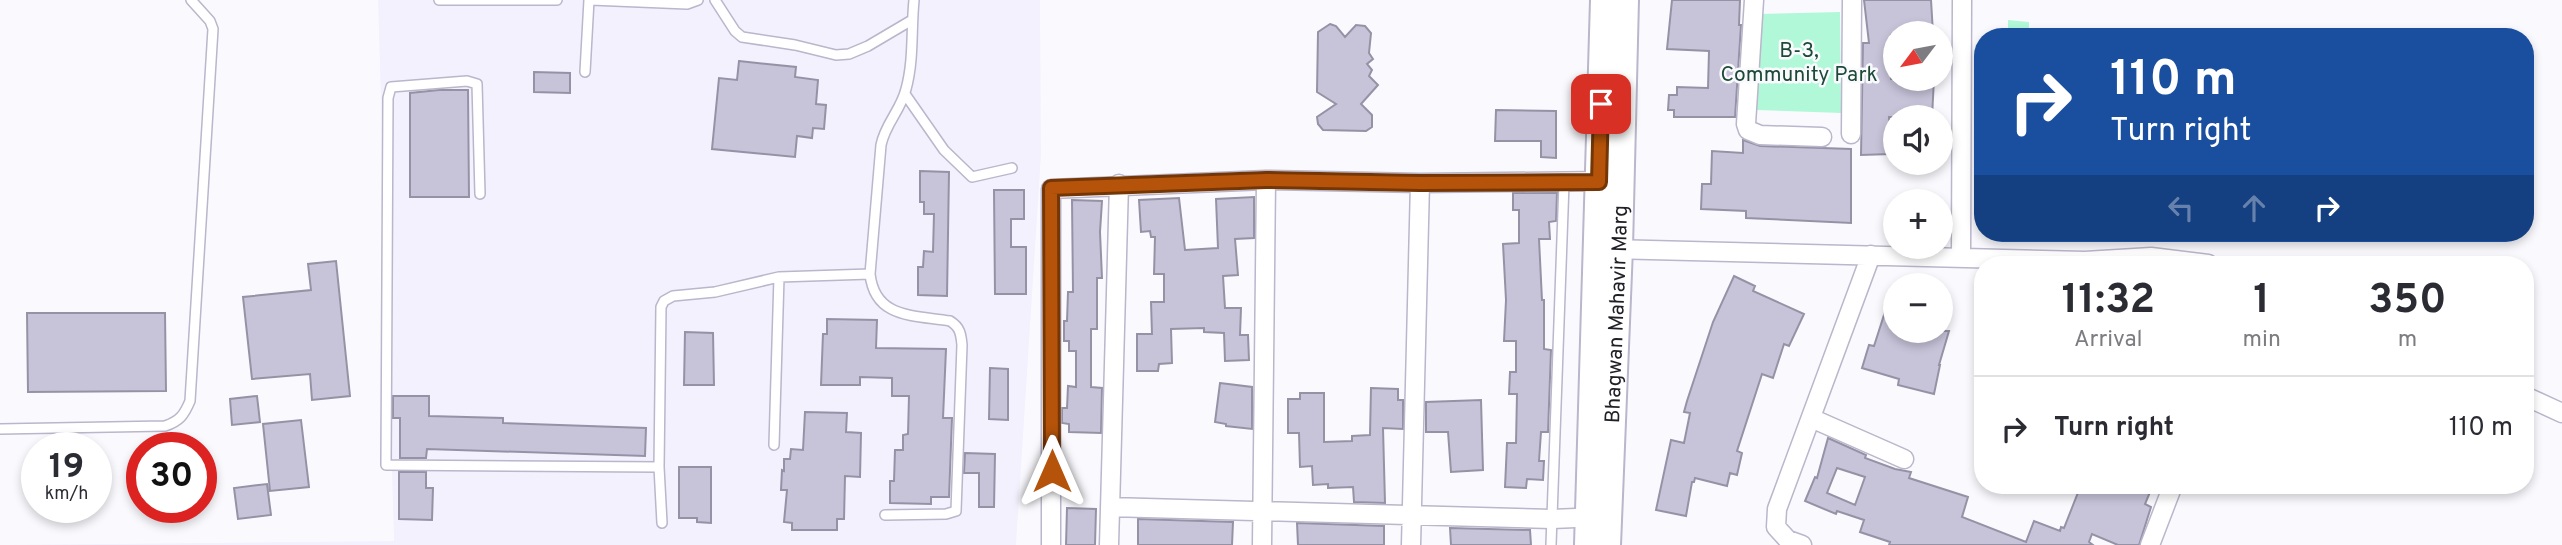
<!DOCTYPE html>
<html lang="en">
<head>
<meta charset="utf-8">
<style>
	body { margin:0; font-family:Overpass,sans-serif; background:#f7f7f7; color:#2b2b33; height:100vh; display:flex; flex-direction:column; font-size:26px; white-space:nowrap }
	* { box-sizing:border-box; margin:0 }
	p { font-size:23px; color:#7c7c81 }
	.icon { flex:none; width:38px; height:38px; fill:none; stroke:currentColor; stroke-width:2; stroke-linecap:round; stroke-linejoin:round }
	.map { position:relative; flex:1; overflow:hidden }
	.side { position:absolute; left:1974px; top:256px; width:560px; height:238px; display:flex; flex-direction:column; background:#fff; border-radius:28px; box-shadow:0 4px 10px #0003 }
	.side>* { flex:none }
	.guide { position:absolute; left:1974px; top:28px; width:560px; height:214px; border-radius:28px; box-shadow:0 4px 10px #0003; background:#1a4fa0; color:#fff; overflow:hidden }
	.needle { width:46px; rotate:238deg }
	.tools { position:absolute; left:1883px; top:21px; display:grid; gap:14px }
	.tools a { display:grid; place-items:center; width:70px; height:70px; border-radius:50%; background:#fff; box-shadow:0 4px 10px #0003; font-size:35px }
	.speed { position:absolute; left:21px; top:432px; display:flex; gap:14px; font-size:35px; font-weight:700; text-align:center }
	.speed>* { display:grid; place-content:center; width:91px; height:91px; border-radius:50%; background:#fff; box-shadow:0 4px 10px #0003; line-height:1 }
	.speed small { font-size:18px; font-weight:400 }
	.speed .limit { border:10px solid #d22; background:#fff; color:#111 }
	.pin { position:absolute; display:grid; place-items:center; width:60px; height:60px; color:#fff; margin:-30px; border-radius:14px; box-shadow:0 4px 10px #0006 }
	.me { position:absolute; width:77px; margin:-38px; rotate:0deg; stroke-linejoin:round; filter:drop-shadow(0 0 5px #0008) }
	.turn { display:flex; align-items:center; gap:24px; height:147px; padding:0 21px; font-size:32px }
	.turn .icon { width:91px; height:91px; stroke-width:2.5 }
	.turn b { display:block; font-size:49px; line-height:60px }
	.lanes { display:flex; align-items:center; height:66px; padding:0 21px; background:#0003; justify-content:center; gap:35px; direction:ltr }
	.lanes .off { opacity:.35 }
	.eta { display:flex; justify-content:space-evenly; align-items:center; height:119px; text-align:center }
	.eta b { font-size:42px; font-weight:700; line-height:49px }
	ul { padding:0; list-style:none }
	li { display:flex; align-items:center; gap:21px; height:105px; padding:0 21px; border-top:2px solid #e1e1e2 }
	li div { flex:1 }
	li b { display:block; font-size:26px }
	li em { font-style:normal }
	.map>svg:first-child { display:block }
</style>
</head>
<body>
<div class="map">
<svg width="2562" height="545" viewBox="0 0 2562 545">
	<rect width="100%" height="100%" fill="#fafafe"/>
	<!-- built -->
	<path fill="#f3f1fd" d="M378 0H1040L1041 155 1016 545H0L394 541Z"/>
	<!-- green -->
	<path fill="#b1f8d8" d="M1840 12 1841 113 1757 110 1759 14Z
		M2008 20 2029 22V37H2008Z"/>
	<!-- building -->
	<path fill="#c7c3d9" stroke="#9692a6" stroke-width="2" fill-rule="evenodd" d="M1672 0H1740L1739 25H1741L1735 117H1674V110H1668L1669 95H1677V87L1708 88 1709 51 1667 49Z
		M1864 0H1931L1933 33 1891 35V79H1934L1932 117H1889L1891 154 1861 155 1863 43H1869Z
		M1330 24 1336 26 1345 37 1356 25 1365 26 1371 33 1369 53 1373 59 1367 64 1372 70 1369 76 1378 85 1361 104 1372 115V127L1366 131 1323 130 1318 124 1317 117 1336 104 1317 92 1318 32Z
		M739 61 796 67 795 77 818 80 816 104 826 105 824 129 813 128 812 138 797 136 795 157 712 149 719 78 737 80Z
		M534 72 570 73V93L534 92Z
		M439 90H468L469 197H410V93Z
		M1496 110 1556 111V158L1541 157V141H1495Z
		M1743 140 1760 146 1851 149V223L1746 218V211L1701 209 1702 184H1711L1712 151 1743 153Z
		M920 171 949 172 947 296 918 295V267H923L924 251 933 252 934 214H924V202H920Z
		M994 190H1024V219H1011V247H1026V294H995Z
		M1513 193H1557L1556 221 1549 222 1550 239H1539L1542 300H1544V349L1551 350 1548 432H1541L1539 461H1544L1543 480 1527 479 1526 488 1505 487 1507 443H1516L1517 394H1509L1510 372H1516V341H1504L1506 300 1503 244 1519 243V210H1513Z
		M1254 197V238L1235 239 1238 275 1223 276 1225 308H1241L1240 335H1248L1249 360 1225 361 1224 333 1204 332V328L1171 329 1172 363 1159 364 1158 371H1137V334H1152L1151 302H1164V274H1154L1155 237H1151L1150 231 1141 232 1139 200 1179 198 1185 250 1218 248 1216 199Z
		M1072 200 1102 201 1100 232 1102 278H1097V329H1091V387L1102 388 1101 433 1069 432V424L1062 423V408H1067L1068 386 1076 387V351H1069V341H1064V321H1067L1068 292H1073Z
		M336 261 350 396 312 400 310 374 252 379 243 297 311 290 308 264Z
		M1734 276 1755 286 1753 291 1804 314 1789 346 1784 344 1773 378 1762 374 1737 451 1742 453 1737 475 1730 473 1727 486 1695 478 1694 482H1692L1686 516 1656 510 1671 440 1684 443 1690 413 1684 412 1687 401 1713 322Z
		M1892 290H1895V331H1949L1939 365H1940L1934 394 1898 385 1899 379 1862 368 1869 345 1874 346Z
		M27 313H165L166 391 28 392Z
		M827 319 877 320 876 348 946 349 943 418H952L949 497H931V504L890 503V481H894L895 450H903V435L908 434 909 396H892V378L860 377V385H821L823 334H827Z
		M685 332 713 333 714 385H684Z
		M990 368 1008 369V420L989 419Z
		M1220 383 1252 387V429L1226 426V424L1215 422Z
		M1371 388 1398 389V400H1403V429L1383 428 1385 503 1354 502 1353 487 1328 488V484L1313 485 1312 466 1300 467 1299 433H1288V399H1300V393H1324V442L1352 441V436L1370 435Z
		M257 396 260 422 232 425 230 399Z
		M393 396H429V416L503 418V423L646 428 645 456 427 449 426 458H400V418H393Z
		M1481 400 1483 470 1451 472 1448 432H1426V402Z
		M805 412 847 413 846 432 861 433 860 477 845 476 844 519H837V530H792V523L784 522 787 490H781L782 470 784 471V459H790L791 449 803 450Z
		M301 420 309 487 270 491 263 424Z
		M1828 438 1866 455 1865 458 1895 469 1911 472 1909 478 1968 497 1962 517 2026 542 2034 521 2060 531 2061 527 2064 528 2081 485H2153L2145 504 2151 507 2139 545H2118L2092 534 2089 542 2093 545H1889L1890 542 1860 532 1864 520 1837 511 1836 514 1805 501 1815 477 1817 478ZM1837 468 1865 477 1855 505 1827 493Z
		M965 453 995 454 994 507H979V473H964Z
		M679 467H711V523L697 522V518H679Z
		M399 472H426V488H433L432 520 399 519Z
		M267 484 271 515 238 519 234 488Z
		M1067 508 1096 509 1095 545H1066Z
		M1138 519 1233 522 1232 545H1138Z
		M1297 523 1384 526V545H1298Z
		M1450 528 1530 530 1531 545H1451Z"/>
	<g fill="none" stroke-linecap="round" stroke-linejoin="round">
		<!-- lane casing -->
		<g stroke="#bab6cb" stroke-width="12">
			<path id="lane" d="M439 0H557
				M591 0 687 4 698 0
				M715 0 735 31 742 37 795 45 836 55 849 54 868 46 912 20
				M585 72 589 0
				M905 94 944 150 972 177 1012 168
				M480 194 477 84 467 81 391 87 388 98 386 465 659 467
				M870 274C875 319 914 315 950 321 960 327 961 334 962 345L956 511 946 514 885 515
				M0 429 165 426C180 421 184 415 190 401L213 29 210 21 191 0
				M774 445 779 277
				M662 523 659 467 661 307 664 301 673 296 715 292 779 277 870 274 881 145C885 124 901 110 906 89 914 60 911 30 914 0
				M1551 545 1564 183"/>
		</g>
		<!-- street casing -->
		<g stroke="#bab6cb" stroke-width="21">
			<path id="street" d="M1754 0 1746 124 1748 130 1760 135 1822 137
				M1851 134 1852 0
				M1610 249 2085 261 2151 257 2208 264
				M1961 258 1962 0
				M2525 396 2562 413
				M1811 418 1904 459
				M1110 507 1552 519 1600 517
				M1051 545V189L1266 180 1420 183 1607 181
				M1109 545 1119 184
				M1262 545 1266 180
				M1411 545 1420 183
				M1802 545 1788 540 1776 527 1777 509 1871 255
				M2150 545 2173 485"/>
		</g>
		<!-- secondary casing -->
		<g stroke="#bab6cb" stroke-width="30">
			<g id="secondary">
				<path d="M1588 545 1604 0"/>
				<path id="s1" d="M1607 545 1619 248 1625 0"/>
			</g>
		</g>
		<!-- lane -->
		<use href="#lane" stroke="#fff" stroke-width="9"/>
		<!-- street -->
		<use href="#street" stroke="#fff" stroke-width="18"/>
		<!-- secondary -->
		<use href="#secondary" stroke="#fff" stroke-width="26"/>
	</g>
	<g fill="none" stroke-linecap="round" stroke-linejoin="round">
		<!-- route casing -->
		<g stroke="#753606" stroke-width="18">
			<path id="route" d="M1052 471 1051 188 1266 180 1420 183 1599 182 1601 104"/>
		</g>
		<!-- route -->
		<use href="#route" stroke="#b45309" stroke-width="12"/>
	</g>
	<g text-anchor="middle" stroke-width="5" stroke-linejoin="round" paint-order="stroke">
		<!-- park labels -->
		<g font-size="21" fill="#1d4937" stroke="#fafafe">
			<text x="1799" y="57">B-3,<tspan x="1799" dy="24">Community Park</tspan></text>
		</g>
		<!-- street labels -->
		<g font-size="21" fill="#201f26" stroke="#fafafe">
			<text dy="7" stroke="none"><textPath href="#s1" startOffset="231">Bhagwan Mahavir Marg</textPath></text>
		</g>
	</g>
</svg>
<div class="tools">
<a><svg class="needle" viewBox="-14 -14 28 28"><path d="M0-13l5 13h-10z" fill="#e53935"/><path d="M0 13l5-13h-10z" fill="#7c7c81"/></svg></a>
<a><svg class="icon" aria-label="sound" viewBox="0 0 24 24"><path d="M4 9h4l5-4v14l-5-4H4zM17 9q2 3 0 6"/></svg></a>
<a>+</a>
<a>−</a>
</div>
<div class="speed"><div>19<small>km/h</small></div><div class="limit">30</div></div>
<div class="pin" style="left:1601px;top:104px;background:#d93025"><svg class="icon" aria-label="arrive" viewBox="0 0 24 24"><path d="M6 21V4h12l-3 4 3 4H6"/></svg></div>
<svg class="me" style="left:1052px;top:471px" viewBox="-20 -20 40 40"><path d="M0-17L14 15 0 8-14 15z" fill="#b45309" stroke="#fff" stroke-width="4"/></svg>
<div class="guide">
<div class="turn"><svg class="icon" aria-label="right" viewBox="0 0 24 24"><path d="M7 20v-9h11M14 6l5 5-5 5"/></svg><div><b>110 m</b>Turn right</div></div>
<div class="lanes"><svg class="icon off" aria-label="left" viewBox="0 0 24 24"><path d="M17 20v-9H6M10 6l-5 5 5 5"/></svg><svg class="icon off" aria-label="ahead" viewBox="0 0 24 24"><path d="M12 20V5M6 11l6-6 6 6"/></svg><svg class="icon" aria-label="right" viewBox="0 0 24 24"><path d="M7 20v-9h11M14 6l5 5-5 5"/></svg></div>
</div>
<section class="side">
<div class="eta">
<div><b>11:32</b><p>Arrival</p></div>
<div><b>1</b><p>min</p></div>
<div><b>350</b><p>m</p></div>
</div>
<ul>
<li><svg class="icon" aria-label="right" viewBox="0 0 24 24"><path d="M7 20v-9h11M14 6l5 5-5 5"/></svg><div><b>Turn right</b></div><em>110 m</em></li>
</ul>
</section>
</div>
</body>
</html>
